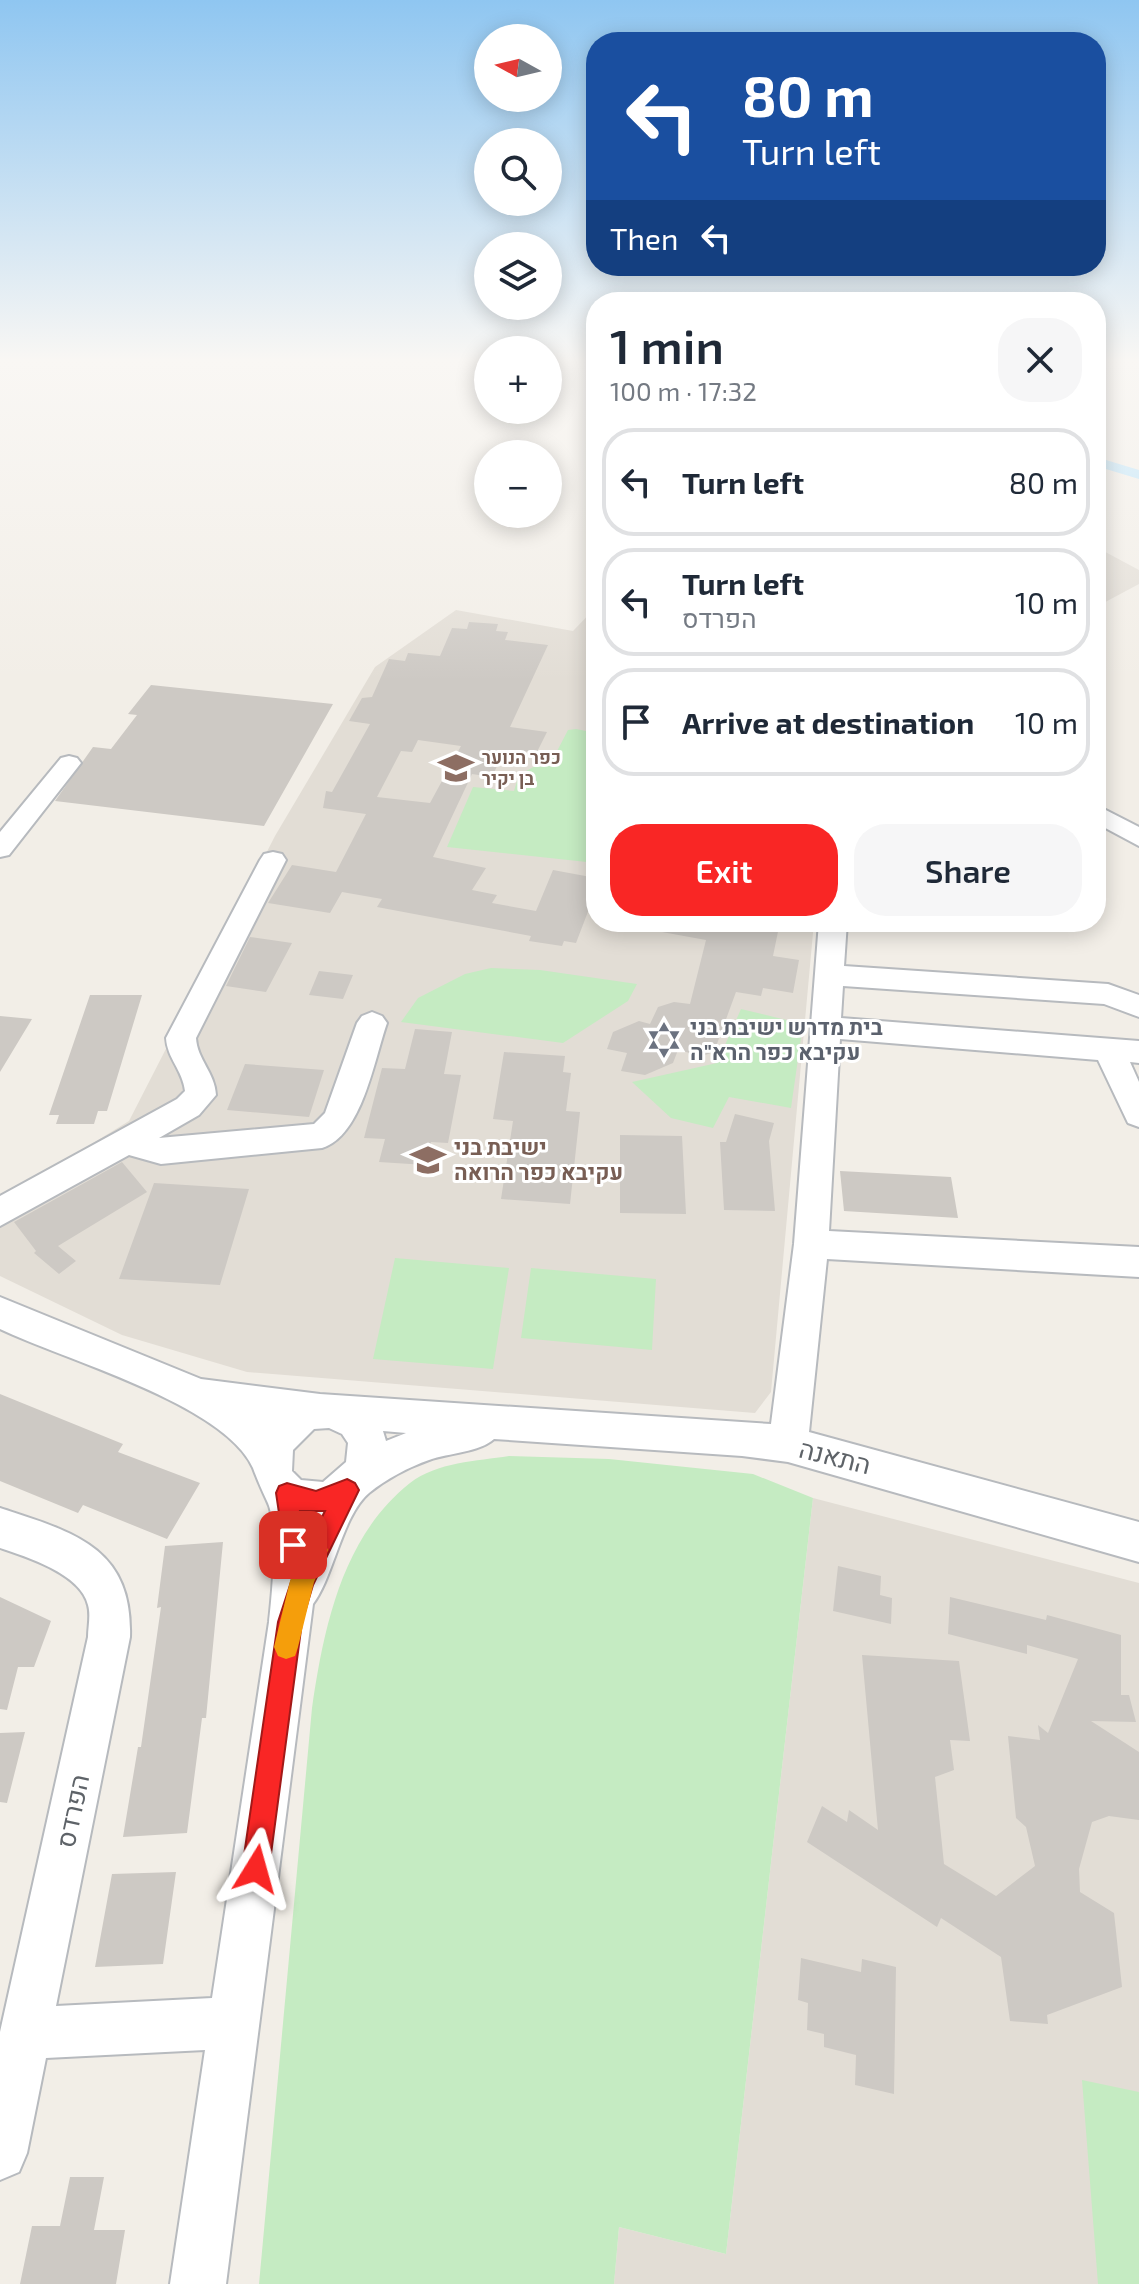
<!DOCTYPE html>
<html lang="en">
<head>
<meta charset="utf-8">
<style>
	body { margin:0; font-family:"Exo 2",Heebo,sans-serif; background:#f6f6f7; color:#1f2937; height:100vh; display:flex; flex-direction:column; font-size:30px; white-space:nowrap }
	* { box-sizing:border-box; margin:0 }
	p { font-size:26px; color:#747a83 }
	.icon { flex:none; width:44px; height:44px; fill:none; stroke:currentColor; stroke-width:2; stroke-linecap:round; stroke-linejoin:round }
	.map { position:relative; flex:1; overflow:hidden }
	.details { position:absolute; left:586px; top:292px; width:520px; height:640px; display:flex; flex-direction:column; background:#fff; border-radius:32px; box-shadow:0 4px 20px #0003 }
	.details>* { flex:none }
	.banner { position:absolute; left:586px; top:32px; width:520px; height:244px; border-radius:32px; box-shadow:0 4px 20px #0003; background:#1a4fa0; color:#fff; overflow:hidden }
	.needle { width:52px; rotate:278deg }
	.tools { position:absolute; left:474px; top:24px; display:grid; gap:16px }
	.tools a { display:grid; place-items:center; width:88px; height:88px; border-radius:50%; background:#fff; box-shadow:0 4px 20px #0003; font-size:40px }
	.pin { position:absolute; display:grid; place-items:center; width:68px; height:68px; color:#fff; margin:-34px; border-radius:16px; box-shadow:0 4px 12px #0006 }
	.me { position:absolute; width:88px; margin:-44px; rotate:8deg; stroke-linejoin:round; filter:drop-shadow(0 0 6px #0008) }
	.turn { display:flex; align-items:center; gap:28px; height:168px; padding:0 24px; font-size:36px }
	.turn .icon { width:104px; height:104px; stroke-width:2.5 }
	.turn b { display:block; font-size:56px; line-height:68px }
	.then { display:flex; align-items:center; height:76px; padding:0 24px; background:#0003; gap:16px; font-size:30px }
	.round { display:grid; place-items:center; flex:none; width:84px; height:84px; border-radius:32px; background:#f6f6f7 }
	.summary { display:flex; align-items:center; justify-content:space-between; height:136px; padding:0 24px }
	h1 { font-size:48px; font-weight:600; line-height:60px }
	.action { display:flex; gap:16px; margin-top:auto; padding:16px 24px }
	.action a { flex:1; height:92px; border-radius:32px; background:#f92625; color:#fff; font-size:32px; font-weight:600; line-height:92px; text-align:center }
	.action a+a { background:#f6f6f7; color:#1f2937 }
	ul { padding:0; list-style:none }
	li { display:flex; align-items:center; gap:24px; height:108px; margin:0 16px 12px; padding:0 8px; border:4px solid #e0e1e3; border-radius:32px }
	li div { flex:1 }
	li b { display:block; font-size:30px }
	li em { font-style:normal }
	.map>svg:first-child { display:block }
</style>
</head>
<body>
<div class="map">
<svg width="1139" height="2284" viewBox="0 0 1139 2284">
	<rect width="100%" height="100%" fill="#f2eee7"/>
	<!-- education -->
	<path fill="#e2ddd5" d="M1096 547 1139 570V584L1096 607Z
		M596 607V922H814L771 1392 755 1413 247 1372 122 1335 0 1276V1200L129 1121 275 836 375 667 456 610 573 631Z
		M813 1498 1139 1583V2284H614L619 2227 726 2254Z"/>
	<!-- green -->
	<path fill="#c5ebc2" d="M576 729 596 733V863L447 847 473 787 514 791 519 775 555 755 568 730Z
		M491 968 540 970 637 984 628 1001 563 1043 401 1022 418 998 465 974Z
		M741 1009 803 1024 791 1108 729 1097 713 1128 671 1118 632 1082 717 1063Z
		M395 1258 509 1268 493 1369 373 1359Z
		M531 1268 656 1279 652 1350 521 1338Z
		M509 1456 609 1459 753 1474 813 1498 726 2254 619 2227 614 2284H259L312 1708C324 1627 342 1537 410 1483 437 1462 477 1461 509 1456Z
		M1082 2080 1139 2092V2284H1098Z"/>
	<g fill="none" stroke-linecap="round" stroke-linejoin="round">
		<!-- canal -->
		<path fill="#a9e0ff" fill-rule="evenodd" d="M1096 457 1139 470V479L1096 466Z"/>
	</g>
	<!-- building -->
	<path fill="#cdc9c4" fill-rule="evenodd" d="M469 622 498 624 496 631 508 632 505 640 548 645 510 727 547 732 537 752 504 751 492 777 472 774 433 857 486 868 472 890 497 895 492 903 536 911 553 870 596 878V910L589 909 576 943 564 941 562 946 529 941 531 936 377 907 382 899 342 892 330 913 268 903 292 865 336 872 366 814 323 808 326 791 332 792 370 724 349 721 362 698 372 697 389 659 405 661 408 653 440 656 452 628 467 629ZM418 740 461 746 430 803 377 797 401 751 412 752Z
		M151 685 333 704 264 826 55 801 93 747 111 749 137 715 128 714Z
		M663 922H780L773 956 799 960 793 993 763 988 761 996 736 992 714 1052 702 1056 678 1050 673 1063 645 1075 621 1071 627 1053 607 1049 613 1032 639 1021 650 1024 658 1007 674 1002 690 1004 706 940 662 932Z
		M250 937 292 943 266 992 226 986Z
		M319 971 353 975 343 999 309 995Z
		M90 995H142L107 1111H98L94 1124H56L59 1115H49Z
		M0 1016 32 1019 0 1072Z
		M415 1029 452 1032 444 1074 461 1075 448 1143 431 1142 426 1165 379 1162 385 1139 364 1138 382 1068 405 1069Z
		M504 1052 565 1056 563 1072 571 1073 566 1111 580 1112 570 1204 501 1199 513 1121 493 1119Z
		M245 1064 324 1070 309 1117 227 1110Z
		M735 1114 774 1123 769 1141 775 1211 724 1210 720 1142H726Z
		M620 1135 682 1136 686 1214 620 1213Z
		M122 1162 147 1192 58 1246 76 1261 59 1274 34 1253 36 1251 14 1222Z
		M840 1171 951 1177 958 1218 844 1211Z
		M154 1183 249 1189 220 1285 119 1279Z
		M0 1394 123 1444 118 1452 200 1483 167 1539 83 1505 78 1513 0 1481Z
		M223 1542 206 1718H202L187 1833 123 1837 138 1747H141L161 1607 157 1608 165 1546Z
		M838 1566 881 1576 880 1595 892 1598 891 1624 833 1611Z
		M0 1597 51 1621 34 1667H18L7 1710 0 1709Z
		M950 1597 1046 1620 1047 1615 1121 1635V1695H1129L1136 1722 1091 1721 1139 1752V1820L1109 1816 1092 1822 1079 1869 1080 1892 1114 1913 1122 1987 1047 2015 1048 2024 1010 2021 1001 1957 941 1918 937 1927 807 1842 822 1806 847 1822 849 1810 878 1830 862 1655 959 1661 970 1741 950 1740 954 1770 935 1777 944 1864 996 1896 1035 1866 1026 1827 1016 1818 1008 1736 1040 1740 1038 1725 1048 1733 1078 1659 1027 1645V1654L948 1634Z
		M25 1732 7 1803 0 1802V1733Z
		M176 1872 163 1964 95 1967 112 1874Z
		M801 1958 861 1972 862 1959 896 1967 894 2094 855 2085 856 2055 824 2047V2034L807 2030 808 2003 798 2000Z
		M70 2177H104L94 2230H125L116 2284H20L32 2226H60Z"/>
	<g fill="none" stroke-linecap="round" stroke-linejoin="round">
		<!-- minor casing -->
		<g stroke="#b7babe" stroke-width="4">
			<path id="minor" d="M69 756 77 758 81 763 9 855 0 857V832L61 758Z
				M1096 805 1139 827V846L1096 823Z
				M273 852 282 854 286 860 196 1038C197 1059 215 1073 216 1095L199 1115 159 1138 314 1124 325 1113 357 1023 362 1016 372 1012 382 1016 387 1023C374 1060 362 1136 322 1148L161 1164 129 1155 0 1226V1196L177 1099 185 1091C183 1071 167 1058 166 1038L260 860 264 854Z
				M819 922H847L844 966 1108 984 1139 995V1017L1104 1004 843 986 841 1018 1139 1041V1063L1130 1062 1139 1082V1127L1128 1123 1098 1060 840 1039 829 1231 1139 1247V1277L827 1259 809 1432 1139 1522V1562L788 1462 742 1456 494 1439C480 1452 449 1453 429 1460 409 1467 386 1479 369 1493 342 1516 334 1576 313 1604L226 2284H170L205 2050 46 2058 27 2153 19 2172 0 2180V2032L88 1637C88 1627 91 1615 88 1605 81 1574 27 1557 0 1548V1508C73 1532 133 1547 130 1637L56 2006 212 1998 269 1622C272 1595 279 1524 267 1501 262 1490 257 1479 253 1468 225 1404 62 1359 0 1329V1297L201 1379 320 1394 771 1424 794 1244ZM329 1428 342 1434 348 1443 346 1462 323 1482 301 1480 292 1471 293 1450 314 1429ZM383 1431 406 1433 386 1441Z"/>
		</g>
		<!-- minor -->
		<use href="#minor" fill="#fff" fill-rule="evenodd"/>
	</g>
	<!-- sky -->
	<linearGradient id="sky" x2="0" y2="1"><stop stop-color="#8fc6f1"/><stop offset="0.53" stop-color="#f9f7f4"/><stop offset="1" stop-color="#f9f7f4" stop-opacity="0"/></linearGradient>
	<rect width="1139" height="681" fill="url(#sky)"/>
	<!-- route -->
	<path fill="#f92625" stroke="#a21918" stroke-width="2" d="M347 1479 355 1483 359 1490 313 1585 302 1622 269 1869 265 1878 256 1882 246 1878 242 1869 278 1622 294 1573 325 1511H300L305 1545 301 1553 293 1556 285 1553 276 1493 279 1486 287 1483 316 1491Z"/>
	<!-- slow -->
	<path fill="#f59e0b" d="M316 1538 324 1542 328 1550 314 1582 298 1647 295 1656 286 1659 278 1656 274 1647 290 1581 308 1542Z"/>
	<!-- icons -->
	<defs>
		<g id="school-bare" transform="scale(2.76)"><path d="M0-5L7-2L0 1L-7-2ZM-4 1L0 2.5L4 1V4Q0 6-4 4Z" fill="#8d6e63" stroke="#fff" stroke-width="2.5" paint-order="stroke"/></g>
		<g id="synagogue-bare" transform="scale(2.76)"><path d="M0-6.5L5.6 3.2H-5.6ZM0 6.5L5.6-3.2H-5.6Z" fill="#6b7280" stroke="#fff" stroke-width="2.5" paint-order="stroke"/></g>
	</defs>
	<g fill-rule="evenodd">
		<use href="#school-bare" x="456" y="768"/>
		<use href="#synagogue-bare" x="664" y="1040"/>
		<use href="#school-bare" x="428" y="1160"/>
	</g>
	<g text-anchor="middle" stroke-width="6" stroke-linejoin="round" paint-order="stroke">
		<!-- far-education labels -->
		<g font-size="18" font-weight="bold" fill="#785e54" stroke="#fff" text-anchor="start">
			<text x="482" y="764">כפר הנוער<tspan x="482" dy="21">בן יקיר</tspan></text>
		</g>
		<!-- worship labels -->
		<g font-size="22" font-weight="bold" fill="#5b616d" stroke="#fff" text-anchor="start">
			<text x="690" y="1035">בית מדרש ישיבת בני<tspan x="690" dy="25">עקיבא כפר הרא"ה</tspan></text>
		</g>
		<!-- education labels -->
		<g font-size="22" font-weight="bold" fill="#785e54" stroke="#fff" text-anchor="start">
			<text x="454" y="1155">ישיבת בני<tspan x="454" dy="25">עקיבא כפר הרואה</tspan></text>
		</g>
		<!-- near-street labels -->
		<g font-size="26" fill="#5e6368" stroke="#fff">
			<text transform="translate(835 1457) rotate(14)" y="9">התאנה</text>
			<text transform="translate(73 1811) rotate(-78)" y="9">הפרדס</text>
		</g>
	</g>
</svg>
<div class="tools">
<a><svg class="needle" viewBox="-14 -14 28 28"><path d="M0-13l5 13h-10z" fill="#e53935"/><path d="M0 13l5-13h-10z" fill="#747a83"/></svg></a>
<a><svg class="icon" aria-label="search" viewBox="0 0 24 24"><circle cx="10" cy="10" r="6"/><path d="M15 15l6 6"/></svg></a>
<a><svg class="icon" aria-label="layers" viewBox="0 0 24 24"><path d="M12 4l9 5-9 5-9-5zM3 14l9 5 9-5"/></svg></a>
<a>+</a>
<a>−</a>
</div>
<div class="pin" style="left:293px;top:1545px;background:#d93025"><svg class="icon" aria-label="arrive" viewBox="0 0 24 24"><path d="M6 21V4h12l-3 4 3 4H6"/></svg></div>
<svg class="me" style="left:256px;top:1869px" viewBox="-20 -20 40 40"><path d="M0-17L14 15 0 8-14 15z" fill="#f92625" stroke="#fff" stroke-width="4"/></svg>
<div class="banner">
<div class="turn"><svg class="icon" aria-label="left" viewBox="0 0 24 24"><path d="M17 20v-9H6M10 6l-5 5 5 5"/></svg><div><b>80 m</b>Turn left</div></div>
<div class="then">Then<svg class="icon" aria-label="left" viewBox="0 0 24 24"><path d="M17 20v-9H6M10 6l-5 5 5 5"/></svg></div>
</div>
<section class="details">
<div class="summary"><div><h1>1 min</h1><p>100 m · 17:32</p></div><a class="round"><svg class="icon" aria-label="close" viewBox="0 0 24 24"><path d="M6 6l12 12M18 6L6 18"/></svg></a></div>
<ul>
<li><svg class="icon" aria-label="left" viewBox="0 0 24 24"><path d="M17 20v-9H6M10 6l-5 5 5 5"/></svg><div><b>Turn left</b></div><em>80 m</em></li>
<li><svg class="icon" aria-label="left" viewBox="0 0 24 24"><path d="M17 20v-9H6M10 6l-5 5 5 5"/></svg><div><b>Turn left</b><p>הפרדס</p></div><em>10 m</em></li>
<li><svg class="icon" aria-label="arrive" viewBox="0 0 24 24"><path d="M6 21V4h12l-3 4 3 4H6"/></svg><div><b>Arrive at destination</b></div><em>10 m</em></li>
</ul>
<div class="action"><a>Exit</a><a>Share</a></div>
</section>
</div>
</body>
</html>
